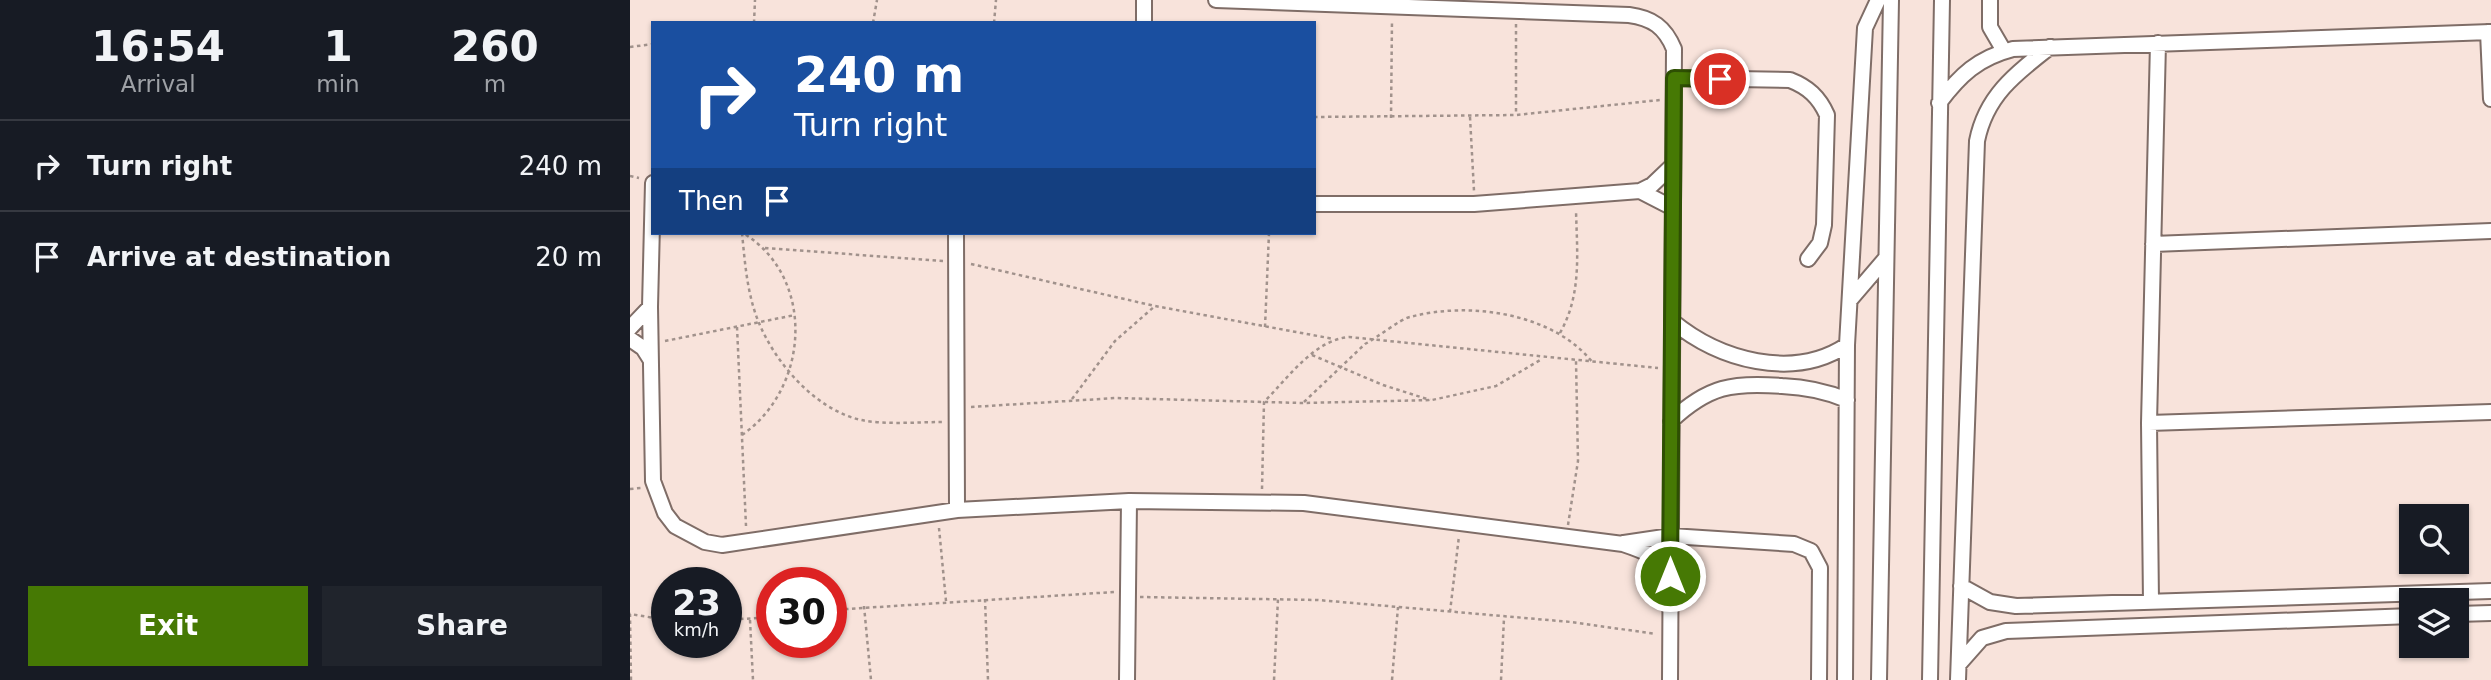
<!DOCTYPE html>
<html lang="en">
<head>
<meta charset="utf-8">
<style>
	body { margin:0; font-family:"DejaVu Sans",sans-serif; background:#20242c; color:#f1f3f6; height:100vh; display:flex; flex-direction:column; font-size:26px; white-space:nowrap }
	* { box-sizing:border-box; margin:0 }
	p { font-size:23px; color:#9ea1a6 }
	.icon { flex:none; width:38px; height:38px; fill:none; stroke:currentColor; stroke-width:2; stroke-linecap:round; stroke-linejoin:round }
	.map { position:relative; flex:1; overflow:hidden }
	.sheet { display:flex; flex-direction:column; background:#171b24; width:630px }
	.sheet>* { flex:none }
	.top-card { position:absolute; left:21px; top:21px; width:665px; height:214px; border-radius:0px; box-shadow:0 2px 5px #0004; background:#1a4fa0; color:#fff; overflow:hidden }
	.tools { position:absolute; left:1769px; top:504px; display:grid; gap:14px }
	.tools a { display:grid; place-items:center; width:70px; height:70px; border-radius:0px; background:#171b24; box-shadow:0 2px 5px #0004; font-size:35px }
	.speed { position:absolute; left:21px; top:567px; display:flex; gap:14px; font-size:35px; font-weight:700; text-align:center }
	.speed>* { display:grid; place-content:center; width:91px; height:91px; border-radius:50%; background:#171b24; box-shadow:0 2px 5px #0004; line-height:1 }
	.speed small { font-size:18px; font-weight:400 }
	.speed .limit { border:10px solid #d22; background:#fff; color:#111 }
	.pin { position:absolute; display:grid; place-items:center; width:60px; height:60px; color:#fff; margin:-30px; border:4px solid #fff; border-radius:50%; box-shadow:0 2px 7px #0007 }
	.me { position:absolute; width:77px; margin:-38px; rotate:0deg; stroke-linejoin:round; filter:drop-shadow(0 0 5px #0008) }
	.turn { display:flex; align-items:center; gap:24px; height:147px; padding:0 28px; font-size:32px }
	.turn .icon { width:91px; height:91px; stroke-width:2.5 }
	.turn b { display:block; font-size:49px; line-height:60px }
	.then { display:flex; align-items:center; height:66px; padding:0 28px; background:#0003; gap:14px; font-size:26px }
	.eta { display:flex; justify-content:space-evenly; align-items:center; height:119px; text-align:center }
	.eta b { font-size:42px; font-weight:700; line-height:49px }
	.button { display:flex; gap:14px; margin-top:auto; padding:14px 28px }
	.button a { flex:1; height:80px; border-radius:0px; background:#467904; color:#fff; font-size:28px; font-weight:700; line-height:80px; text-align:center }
	.button a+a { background:#20242c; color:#f1f3f6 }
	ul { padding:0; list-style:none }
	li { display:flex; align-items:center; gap:21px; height:91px; padding:0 28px; border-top:2px solid #363941 }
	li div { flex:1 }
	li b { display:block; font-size:26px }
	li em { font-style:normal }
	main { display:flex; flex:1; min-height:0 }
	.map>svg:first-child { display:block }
</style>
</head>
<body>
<main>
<section class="sheet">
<div class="eta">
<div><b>16:54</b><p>Arrival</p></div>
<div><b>1</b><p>min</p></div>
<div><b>260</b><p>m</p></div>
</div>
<ul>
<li><svg class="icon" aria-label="right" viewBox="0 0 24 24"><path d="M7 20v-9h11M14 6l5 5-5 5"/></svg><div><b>Turn right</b></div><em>240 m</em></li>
<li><svg class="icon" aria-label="arrive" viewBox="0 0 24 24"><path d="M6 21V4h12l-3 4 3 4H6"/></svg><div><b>Arrive at destination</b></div><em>20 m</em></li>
</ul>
<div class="button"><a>Exit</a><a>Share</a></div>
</section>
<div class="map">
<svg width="1861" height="680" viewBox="0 0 1861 680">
	<rect width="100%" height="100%" fill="#f8e3db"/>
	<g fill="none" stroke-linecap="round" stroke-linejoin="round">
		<!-- minor casing -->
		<g stroke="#7f6d67" stroke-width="18">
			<path id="minor" d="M586 0 999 15C1022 18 1035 27 1044 49L1040 680
				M1360 0V27L1374 51
				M514 23V0
				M1858 32 1861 99
				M1044 78 1160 80C1178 87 1189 97 1197 115L1194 225 1190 243 1178 259
				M1309 103C1330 75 1348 58 1383 49L1861 32
				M23 183 20 307 23 481 35 513 45 526 75 542 92 545 327 510 499 501 674 503 993 544C1014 551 1029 556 1040 576
				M1010 191 1043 208
				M684 204H844L1010 191 1022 185 1043 165
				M326 233 327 510
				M1523 244 1861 231
				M1220 300 1256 258
				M1042 321C1089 360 1163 381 1217 345
				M0 328 20 307
				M0 339 13 348 20 359
				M1041 421C1078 386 1103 382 1152 386 1175 387 1196 391 1217 400
				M1519 423 1861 412
				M994 543 1041 536 1164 544 1181 551 1190 568 1189 680
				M1331 586 1360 602 1386 606 1861 591
				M1521 602 1519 423 1528 43
				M1827 614 1861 613
				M1329 664 1352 638 1376 631 1782 616
				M497 680 499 501
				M1215 680 1217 345 1235 28 1248 0
				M1249 680 1261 0
				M1300 680 1312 0
				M1328 680 1347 141C1356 96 1385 74 1420 47"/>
		</g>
		<!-- path -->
		<path stroke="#a1928c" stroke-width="2.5" stroke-dasharray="3.5 3.5" stroke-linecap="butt" d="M124 23 125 0
			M243 23 247 0
			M364 23 366 0
			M886 24V115
			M0 47 23 44
			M684 117 886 115 1030 100
			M840 117 844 191
			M761 118 762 20
			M0 176 9 178
			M112 233C115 263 117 294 129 323 146 364 186 410 231 420 256 425 287 422 312 422
			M135 248 313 261
			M341 264 525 306 704 339
			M107 327 116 526
			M635 327 639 233
			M930 333C952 294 947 253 946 210
			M35 341 165 315
			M682 355 753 385 800 400
			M442 399 485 341 525 306
			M674 402 735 344C747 338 770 319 780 317 839 301 924 313 963 363
			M341 407 486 398 673 403 802 400 866 386 912 359
			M112 435C180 388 186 277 113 233
			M0 489 11 488
			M632 489 634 402C658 378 684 340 719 337L1028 368
			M938 525 948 461 946 361
			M309 528 316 601
			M510 597 688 600 941 622 1026 634
			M355 599 358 680
			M234 606 241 680
			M201 610 484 592
			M820 612 829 536
			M96 620 142 617
			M120 620 123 680
			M1 680 0 614 37 620
			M644 680 648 599
			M762 680 768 607
			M871 680 874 618"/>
		<!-- minor -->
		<use href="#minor" stroke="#fff" stroke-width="14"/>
	</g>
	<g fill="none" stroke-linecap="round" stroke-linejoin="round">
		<!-- route casing -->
		<g stroke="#2e4f03" stroke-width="18">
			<path id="route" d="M1040 576 1044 78 1090 79"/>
		</g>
		<!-- route -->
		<use href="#route" stroke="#467904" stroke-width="12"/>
	</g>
</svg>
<div class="tools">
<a><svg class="icon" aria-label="search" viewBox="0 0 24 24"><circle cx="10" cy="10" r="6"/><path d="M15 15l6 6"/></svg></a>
<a><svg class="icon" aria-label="layers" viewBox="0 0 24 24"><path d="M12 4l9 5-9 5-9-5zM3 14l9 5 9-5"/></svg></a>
</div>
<div class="speed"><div>23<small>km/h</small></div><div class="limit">30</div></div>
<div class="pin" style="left:1090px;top:79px;background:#d93025"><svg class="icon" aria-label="arrive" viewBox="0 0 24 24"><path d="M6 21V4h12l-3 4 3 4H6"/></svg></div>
<svg class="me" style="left:1040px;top:576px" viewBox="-20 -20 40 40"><circle r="17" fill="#467904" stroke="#fff" stroke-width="3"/><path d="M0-11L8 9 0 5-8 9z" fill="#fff"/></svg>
<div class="top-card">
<div class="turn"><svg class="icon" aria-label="right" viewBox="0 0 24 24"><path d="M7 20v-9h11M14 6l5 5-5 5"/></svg><div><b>240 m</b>Turn right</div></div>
<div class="then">Then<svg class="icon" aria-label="arrive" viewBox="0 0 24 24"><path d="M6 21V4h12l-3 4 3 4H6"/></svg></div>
</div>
</div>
</main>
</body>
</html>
